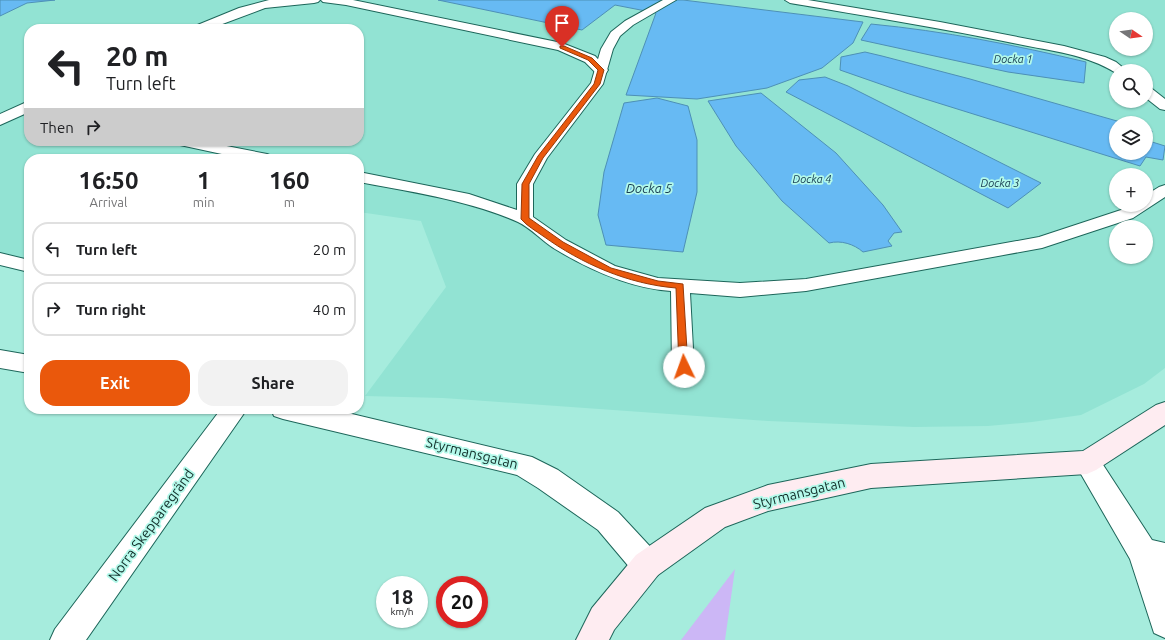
<!DOCTYPE html>
<html lang="en">
<head>
<meta charset="utf-8">
<style>
	body { margin:0; font-family:Ubuntu,sans-serif; background:#f2f2f2; color:#202124; height:100vh; display:flex; flex-direction:column; font-size:15px; white-space:nowrap }
	* { box-sizing:border-box; margin:0 }
	p { font-size:13px; color:#757577 }
	.icon { flex:none; width:22px; height:22px; fill:none; stroke:currentColor; stroke-width:2; stroke-linecap:round; stroke-linejoin:round }
	.map { position:relative; flex:1; overflow:hidden }
	.side { position:absolute; left:24px; top:154px; width:340px; height:260px; display:flex; flex-direction:column; background:#fff; border-radius:16px; box-shadow:0 1px 3px #0004 }
	.side>* { flex:none }
	.top-card { position:absolute; left:24px; top:24px; width:340px; height:122px; border-radius:16px; box-shadow:0 1px 3px #0004; background:#fff; color:#202124; overflow:hidden }
	.needle { width:26px; rotate:103deg }
	.fabs { position:absolute; left:1109px; top:12px; display:grid; gap:8px }
	.fabs a { display:grid; place-items:center; width:44px; height:44px; border-radius:50%; background:#fff; box-shadow:0 1px 3px #0004; font-size:20px }
	.speed { position:absolute; left:376px; top:576px; display:flex; gap:8px; font-size:20px; font-weight:700; text-align:center }
	.speed>* { display:grid; place-content:center; width:52px; height:52px; border-radius:50%; background:#fff; box-shadow:0 1px 3px #0004; line-height:1 }
	.speed small { font-size:10px; font-weight:400 }
	.speed .limit { border:6px solid #d22; background:#fff; color:#111 }
	.pin { position:absolute; display:grid; place-items:center; width:34px; height:34px; color:#fff; margin:-41px -17px; border-radius:50% 50% 50% 0; rotate:-45deg; box-shadow:0 0 4px #0007 }
	.pin .icon { rotate:45deg }
	.me { position:absolute; width:44px; margin:-22px; rotate:357deg; stroke-linejoin:round; filter:drop-shadow(0 0 3px #0008) }
	.turn { display:flex; align-items:center; gap:14px; height:84px; padding:0 16px; font-size:18px }
	.turn .icon { width:52px; height:52px; stroke-width:2.5 }
	.turn b { display:block; font-size:28px; line-height:34px }
	.then { display:flex; align-items:center; height:38px; padding:0 16px; background:#0003; gap:8px; font-size:15px }
	.eta { display:flex; justify-content:space-evenly; align-items:center; height:68px; text-align:center }
	.eta b { font-size:24px; font-weight:700; line-height:28px }
	.button { display:flex; gap:8px; margin-top:auto; padding:8px 16px }
	.button a { flex:1; height:46px; border-radius:16px; background:#ea580c; color:#fff; font-size:16px; font-weight:700; line-height:46px; text-align:center }
	.button a+a { background:#f2f2f2; color:#202124 }
	ul { padding:0; list-style:none }
	li { display:flex; align-items:center; gap:12px; height:54px; margin:0 8px 6px; padding:0 8px; border:2px solid #e0e0e0; border-radius:16px }
	li div { flex:1 }
	li b { display:block; font-size:15px }
	li em { font-style:normal }
	.map>svg:first-child { display:block }
</style>
</head>
<body>
<div class="map">
<svg width="1165" height="640" viewBox="0 0 1165 640">
	<rect width="100%" height="100%" fill="#a6ecdd"/>
	<!-- built -->
	<path fill="#92e3d3" fill-rule="evenodd" d="M55 0H437L582 30 614 5 657 13 863 22 683 0H1165V368L1144 384 1081 415 1032 422 988 426 914 427 768 421 443 398 365 396 446 287 421 221 359 212V159H29V273L0 266V16L27 3ZM1116 19H1146V49H1116ZM29 29H359V141H29ZM1116 71H1146V101H1116ZM1116 123H1146V153H1116ZM1116 175H1146V205H1116ZM1116 227H1146V257H1116Z"/>
	<!-- green -->
	<path fill="#ccb7f6" d="M735 569 725 640H681Z"/>
	<!-- water -->
	<path fill="#67baf3" stroke="#4d90b6" d="M0 0H55L27 3 0 16Z
		M438 0H683L863 22 853 43 822 68 767 88 697 99 626 95 656 13 615 5 582 30Z
		M871 24C944 31 1015 45 1086 62L1084 83 1008 72 861 40Z
		M865 52 882 56 970 79 1124 123H1116V153H1146V129L1152 131 1149 141 1165 146 1163 160 1146 157 1140 166 906 93 840 70 841 57Z
		M825 77 848 86 1041 183 1008 208 786 92 799 80Z
		M761 93 836 153 883 205 902 232 894 233 888 241 892 246 863 252C854 244 841 240 829 243L782 201 736 146 708 101Z
		M657 98 688 106 697 140V192L683 252 606 245 598 215 604 172 624 103Z"/>
	<g fill="none" stroke-linecap="round" stroke-linejoin="round">
		<!-- lane casing -->
		<g stroke="#1d665a" stroke-width="2">
			<path id="lane" d="M663 0H676L633 25 620 36 613 49 603 84 547 158 533 184V217L566 240 615 266 658 278 740 283 806 279 1039 237 1121 210 1130 205H1146V195L1159 187 1165 185V197L1133 218 1042 248 806 291 740 297 690 293 694 367 691 373 683 375 675 373 672 367 671 291C629 288 590 270 555 249 542 241 531 228 518 222 468 200 412 192 359 182V172L469 194 517 210V184L535 154 591 83 601 49 611 32 625 21Z
				M785 0H808L940 22 1064 46 1105 57 1116 62 1127 71H1116V73C1086 54 1051 51 1018 44 942 28 866 16 790 3Z
				M1146 87 1151 88 1165 99V110L1160 109 1146 98Z
				M173 141H201L267 154 272 156 275 159H245L180 145 175 144Z
				M0 253 29 260V272L0 265Z"/>
		</g>
		<!-- street casing -->
		<g stroke="#1d665a" stroke-width="2">
			<path id="street" d="M269 0H320L318 2 314 3 265 8 209 29H193L195 26 239 8Z
				M321 0H353L562 43 595 56 608 70 606 73 601 74 596 73 585 62 558 50 346 5 323 2Z
				M29 101V112L0 125V114Z
				M0 350 29 355V373L0 368Z
				M221 409H247L86 640H50L55 629Z
				M271 409H331L532 457 558 470 618 512 658 555 662 565 658 575 647 580 636 575 598 530 538 488 517 475 283 419 274 416Z
				M1087 450 1096 454 1152 540 1165 543V638L1154 633 1130 559 1074 462 1078 454Z"/>
		</g>
		<!-- secondary casing -->
		<g stroke="#1d665a" stroke-width="2">
			<path id="secondary" d="M1165 402V425L1096 470 1087 474 871 488 768 511 725 527 658 575 614 630 609 640H576L592 608 636 555 705 508 768 485 871 464 1083 451 1156 405Z"/>
		</g>
		<!-- lane -->
		<use href="#lane" fill="#fff" fill-rule="evenodd"/>
		<!-- street -->
		<use href="#street" fill="#fff" fill-rule="evenodd"/>
		<!-- secondary -->
		<use href="#secondary" fill="#feecf1" fill-rule="evenodd"/>
	</g>
	<!-- route -->
	<path fill="#ea580c" stroke="#983908" d="M560 46H564L592 58 604 70 600 84 543 158 529 184V218L563 242 611 268 658 281 683 284 688 367 687 370H680L679 367 676 288C628 284 582 264 543 236 536 231 527 226 521 219L522 184 538 156 594 84 598 70 588 60 560 48Z"/>
	<g text-anchor="middle" stroke-width="3.5" stroke-linejoin="round" paint-order="stroke">
		<!-- far-water labels -->
		<g font-size="11" font-style="italic" fill="#163a51" stroke="#b3f9ea">
			<text x="1013" y="63">Docka 1</text>
			<text x="812" y="183">Docka 4</text>
			<text x="1000" y="187">Docka 3</text>
		</g>
		<!-- water labels -->
		<g font-size="13" font-style="italic" fill="#163a51" stroke="#b3f9ea">
			<text x="649" y="193">Docka 5</text>
		</g>
		<!-- near-street labels -->
		<g font-size="14" fill="#112e29" stroke="#b3f9ea">
			<text transform="translate(472 453) rotate(14)" y="5">Styrmansgatan</text>
			<text transform="translate(799 493) rotate(-14)" y="5">Styrmansgatan</text>
			<text transform="translate(151 525) rotate(-54)" y="5">Norra Skepparegränd</text>
		</g>
	</g>
</svg>
<div class="fabs">
<a><svg class="needle" viewBox="-14 -14 28 28"><path d="M0-13l5 13h-10z" fill="#e53935"/><path d="M0 13l5-13h-10z" fill="#757577"/></svg></a>
<a><svg class="icon" aria-label="search" viewBox="0 0 24 24"><circle cx="10" cy="10" r="6"/><path d="M15 15l6 6"/></svg></a>
<a><svg class="icon" aria-label="layers" viewBox="0 0 24 24"><path d="M12 4l9 5-9 5-9-5zM3 14l9 5 9-5"/></svg></a>
<a>+</a>
<a>−</a>
</div>
<div class="speed"><div>18<small>km/h</small></div><div class="limit">20</div></div>
<div class="pin" style="left:562px;top:47px;background:#d93025"><svg class="icon" aria-label="arrive" viewBox="0 0 24 24"><path d="M6 21V4h12l-3 4 3 4H6"/></svg></div>
<svg class="me" style="left:684px;top:367px" viewBox="-20 -20 40 40"><circle r="19" fill="#fff"/><path d="M0-13L10 11 0 6-10 11z" fill="#ea580c"/></svg>
<div class="top-card">
<div class="turn"><svg class="icon" aria-label="left" viewBox="0 0 24 24"><path d="M17 20v-9H6M10 6l-5 5 5 5"/></svg><div><b>20 m</b>Turn left</div></div>
<div class="then">Then<svg class="icon" aria-label="right" viewBox="0 0 24 24"><path d="M7 20v-9h11M14 6l5 5-5 5"/></svg></div>
</div>
<section class="side">
<div class="eta">
<div><b>16:50</b><p>Arrival</p></div>
<div><b>1</b><p>min</p></div>
<div><b>160</b><p>m</p></div>
</div>
<ul>
<li><svg class="icon" aria-label="left" viewBox="0 0 24 24"><path d="M17 20v-9H6M10 6l-5 5 5 5"/></svg><div><b>Turn left</b></div><em>20 m</em></li>
<li><svg class="icon" aria-label="right" viewBox="0 0 24 24"><path d="M7 20v-9h11M14 6l5 5-5 5"/></svg><div><b>Turn right</b></div><em>40 m</em></li>
</ul>
<div class="button"><a>Exit</a><a>Share</a></div>
</section>
</div>
</body>
</html>
